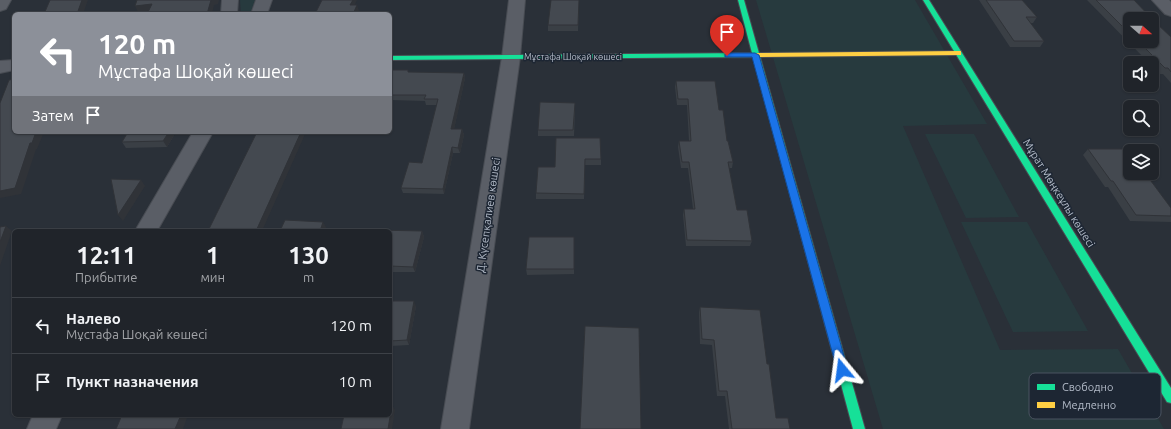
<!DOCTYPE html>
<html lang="ru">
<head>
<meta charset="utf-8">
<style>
	body { margin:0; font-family:Ubuntu,sans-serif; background:#2d3036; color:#f1f3f6; height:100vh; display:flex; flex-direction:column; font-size:15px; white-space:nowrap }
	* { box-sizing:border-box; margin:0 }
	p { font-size:13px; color:#a2a4a8 }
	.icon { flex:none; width:22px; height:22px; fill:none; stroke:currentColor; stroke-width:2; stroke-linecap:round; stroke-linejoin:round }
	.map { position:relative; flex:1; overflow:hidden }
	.sheet { position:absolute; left:12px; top:229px; width:380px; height:188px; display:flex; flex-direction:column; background:#20242a; border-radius:6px; box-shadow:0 1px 3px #0004,0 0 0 1px #3d4147 }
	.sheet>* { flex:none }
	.hud { position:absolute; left:12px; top:12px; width:380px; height:122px; border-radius:6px; box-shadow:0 1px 3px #0004,0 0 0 1px #3d4147; background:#8c9099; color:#fff; overflow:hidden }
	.needle { width:26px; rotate:111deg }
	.tools { position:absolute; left:1123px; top:12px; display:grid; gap:8px }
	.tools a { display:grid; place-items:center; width:36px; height:36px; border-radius:6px; background:#20242a; box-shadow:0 1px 3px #0004,0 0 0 1px #3d4147; font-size:20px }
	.pin { position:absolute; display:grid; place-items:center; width:34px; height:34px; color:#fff; margin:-41px -17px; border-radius:50% 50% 50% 0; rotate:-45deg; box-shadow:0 0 4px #0007 }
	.pin .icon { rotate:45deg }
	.me { position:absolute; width:44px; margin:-22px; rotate:344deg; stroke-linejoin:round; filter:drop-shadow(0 0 3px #0008) }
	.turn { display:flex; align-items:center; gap:14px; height:84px; padding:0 20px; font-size:18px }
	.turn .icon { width:52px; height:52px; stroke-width:2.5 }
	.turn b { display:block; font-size:28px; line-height:34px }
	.then { display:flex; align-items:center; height:38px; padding:0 20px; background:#0003; gap:8px; font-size:15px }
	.eta { display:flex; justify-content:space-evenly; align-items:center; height:68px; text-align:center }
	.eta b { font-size:24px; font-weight:700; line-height:28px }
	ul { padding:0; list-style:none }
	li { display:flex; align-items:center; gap:12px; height:56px; padding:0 20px; border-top:1px solid #3d4147 }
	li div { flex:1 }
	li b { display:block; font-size:15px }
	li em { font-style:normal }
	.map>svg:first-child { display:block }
</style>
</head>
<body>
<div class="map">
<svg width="1171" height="429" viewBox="0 0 1171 429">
	<rect width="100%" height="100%" fill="#2a3038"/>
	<!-- green -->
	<path fill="#273a3e" d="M240 0H255L250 14H241Z
		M756 0H915L987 124 903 126 1000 350 1118 349 1164 429H883Z
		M925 134H974L1019 217 966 218Z
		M961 222H1027L1088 331 1013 332Z"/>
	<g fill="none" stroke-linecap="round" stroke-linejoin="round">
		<!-- street casing -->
		<g stroke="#484c53" stroke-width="2">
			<path id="street" d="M0 0H11L6 9 0 11Z
				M222 0H238L237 14H221Z
				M256 0H272L267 14H251Z
				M509 0H525L520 57 469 429H441L502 57Z
				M1152 0H1169L1171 2V16L1165 14Z
				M14 60V70L0 73V61Z
				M193 132H213L157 231H135Z
				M33 415H62L56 429H27Z"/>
		</g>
		<!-- fast casing -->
		<g stroke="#484c53" stroke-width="2">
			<path id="fast" d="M738 0H744L865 429H853L753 57 390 60V56L752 53Z
				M923 0H929L1171 388V403L1167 402Z"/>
		</g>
		<!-- slow casing -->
		<g stroke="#484c53" stroke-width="2">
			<path id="slow" d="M958 51H961V55L754 57 750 55 754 53Z"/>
		</g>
		<!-- street -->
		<use href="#street" fill="#5a5e66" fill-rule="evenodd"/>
		<!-- fast -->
		<use href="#fast" fill="#16e098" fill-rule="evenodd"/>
		<!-- slow -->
		<use href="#slow" fill="#ffcf43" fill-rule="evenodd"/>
	</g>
	<!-- wall -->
	<path fill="#3a3f45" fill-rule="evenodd" d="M579 0 578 31H548V25Z
		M979 0H1022L1037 17 1033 23H1030L1044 41 1040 47H1010Z
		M1087 0H1134L1155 22 1171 37V83L1163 74H1160L1152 66V63H1149ZM1130 19 1152 41H1130Z
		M390 70 409 72 464 73 465 78 454 129H462L464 135 460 153H453L444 194 403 193 401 188 422 163 437 105H426L425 101 390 100Z
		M676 81 719 110 727 141 733 162 732 168H729L737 210 752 241 750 246H686L683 215 684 209H693L688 168H681L678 147 679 141H689L687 105H677L675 87Z
		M575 109 574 136H538V130Z
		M176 132 167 147 126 148 122 142Z
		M556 138 601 159V165H585L584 199H536V193L555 167Z
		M1088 149 1171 208V222L1130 221 1108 187H1105L1083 155Z
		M390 231H422L424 237 415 272H390Z
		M574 237V274L527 275 526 269Z
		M390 301 416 306 409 345 390 346Z
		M700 307 767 364 776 418 790 429H729L725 396H717L712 345 700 344 699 312Z"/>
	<!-- shaded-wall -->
	<path fill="#303338" d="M82 0H88L83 14H77Z
		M211 0H219L218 4 214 5 212 14H207Z
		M353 0H357L352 11 350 5Z
		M152 4 156 10 138 12 135 6Z
		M357 5 359 11 357 14H353Z
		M464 73 465 78 453 135 451 129Z
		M462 129 464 135 460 153 458 148Z
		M36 132H44L37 149H36L21 194 0 198V191Z
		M169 132H176L167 147 163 141Z
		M301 132H306L262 231H256Z
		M452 147 453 153 444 194 443 189Z
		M141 180 145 186 123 221 118 215Z
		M323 222 326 227 325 231H320Z
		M6 226 12 231 0 266V242Z
		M422 231 424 237 415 272 413 267Z
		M414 301 416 306 409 345 407 340Z
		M392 405 395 410 392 429H388Z
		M181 415H188L183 429H175Z"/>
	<!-- building -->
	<path fill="#444950" stroke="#303338" d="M50 0H82L77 14H44Z
		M137 0H211L207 14H147L152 4 135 6Z
		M322 0H353L350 5H357L353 14H315Z
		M551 0H579L578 25H548Z
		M986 0H1022L1037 17H1026L1044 41H1014Z
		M1096 0H1134L1155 22 1171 37V72L1168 68H1165L1138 41H1152V19H1130V34Z
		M390 70H408V72L464 73 451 129H462L458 148 452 147 443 189 401 188 409 162 422 163 438 99H424L426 95H390Z
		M14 79V132H36L32 143H30L15 188 0 191V103L9 80Z
		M676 81H715L719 110H723L727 141H728L733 162H728L737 210H747L752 241 687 240 684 209H695L689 162H682L679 141H691L688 99H678Z
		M540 102 575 103 573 130H538Z
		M128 132H169L163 141 122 142Z
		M257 132H301L256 231H208Z
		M556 138H600L601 159H585L584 194 536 193 538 167H555Z
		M1088 149H1127L1130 153V173H1145L1171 208V216L1136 215 1113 181H1111Z
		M111 179 141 180 118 215Z
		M285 220 323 222 320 231H280Z
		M6 226 0 242V227Z
		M376 230 422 231 413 267 390 266V231H376Z
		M529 237H574V269H526Z
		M390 301H414L407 340 390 341Z
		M700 307 760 310 767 364H769L776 418H788L790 429H732L727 391H719L714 340 702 339Z
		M585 326 639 328 641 429H580Z
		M390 405H392L388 429H341L344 415H390Z
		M122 415H181L175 429H116Z"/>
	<!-- route -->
	<path fill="#1a73e8" stroke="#114b97" d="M727 53H755L759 55 848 370 846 374 842 375 838 374 837 370 752 57H725V54Z"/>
	<g text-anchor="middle" stroke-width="3" stroke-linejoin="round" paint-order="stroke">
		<!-- far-street labels -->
		<g font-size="9" fill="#b4bcc9" stroke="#1d2633">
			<text x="573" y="60">Мұстафа Шоқай көшесі</text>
		</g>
		<!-- street labels -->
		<g font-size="11" fill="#b4bcc9" stroke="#1d2633">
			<text transform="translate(1059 193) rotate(58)" y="4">Мұрат Мөңкеұлы көшесі</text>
			<text transform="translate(488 215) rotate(-82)" y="4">Д. Күсепқалиев көшесі</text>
		</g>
	</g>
	<!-- legend -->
	<rect x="1029" y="373" width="132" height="46" rx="6" fill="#1d2633" stroke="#4a5360" stroke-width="1"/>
	<rect x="1037" y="384" width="18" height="6" fill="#16e098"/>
	<rect x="1037" y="402" width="18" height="6" fill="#ffcf43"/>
	<g font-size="11" fill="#b4bcc9">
		<text x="1062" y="391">Свободно</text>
		<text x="1062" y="409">Медленно</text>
	</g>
</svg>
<div class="tools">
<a><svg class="needle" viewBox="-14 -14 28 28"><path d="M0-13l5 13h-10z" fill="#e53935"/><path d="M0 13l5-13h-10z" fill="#a2a4a8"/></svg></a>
<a><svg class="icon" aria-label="sound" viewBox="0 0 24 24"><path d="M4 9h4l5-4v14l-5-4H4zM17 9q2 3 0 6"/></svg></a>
<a><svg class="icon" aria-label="search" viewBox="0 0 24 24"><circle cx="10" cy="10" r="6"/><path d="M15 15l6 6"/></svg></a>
<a><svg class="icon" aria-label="layers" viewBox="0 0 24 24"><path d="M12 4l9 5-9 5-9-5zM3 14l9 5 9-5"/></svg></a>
</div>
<div class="pin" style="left:727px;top:56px;background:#d93025"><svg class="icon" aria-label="arrive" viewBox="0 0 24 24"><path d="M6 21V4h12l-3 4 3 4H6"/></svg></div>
<svg class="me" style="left:842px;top:370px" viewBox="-20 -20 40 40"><path d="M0-17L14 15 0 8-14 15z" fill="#1a73e8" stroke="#fff" stroke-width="4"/></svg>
<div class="hud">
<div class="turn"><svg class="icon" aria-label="left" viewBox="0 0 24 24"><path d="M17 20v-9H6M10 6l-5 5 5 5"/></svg><div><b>120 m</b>Мұстафа Шоқай көшесі</div></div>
<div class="then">Затем<svg class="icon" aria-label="arrive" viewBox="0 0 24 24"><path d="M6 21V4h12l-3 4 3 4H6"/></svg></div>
</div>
<section class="sheet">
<div class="eta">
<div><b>12:11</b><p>Прибытие</p></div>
<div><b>1</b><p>мин</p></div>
<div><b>130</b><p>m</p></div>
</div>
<ul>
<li><svg class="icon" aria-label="left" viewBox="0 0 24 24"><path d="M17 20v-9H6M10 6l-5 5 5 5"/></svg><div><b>Налево</b><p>Мұстафа Шоқай көшесі</p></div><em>120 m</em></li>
<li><svg class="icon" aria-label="arrive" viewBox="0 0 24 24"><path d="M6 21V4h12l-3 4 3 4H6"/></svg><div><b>Пункт назначения</b></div><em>10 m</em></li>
</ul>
</section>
</div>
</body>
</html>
